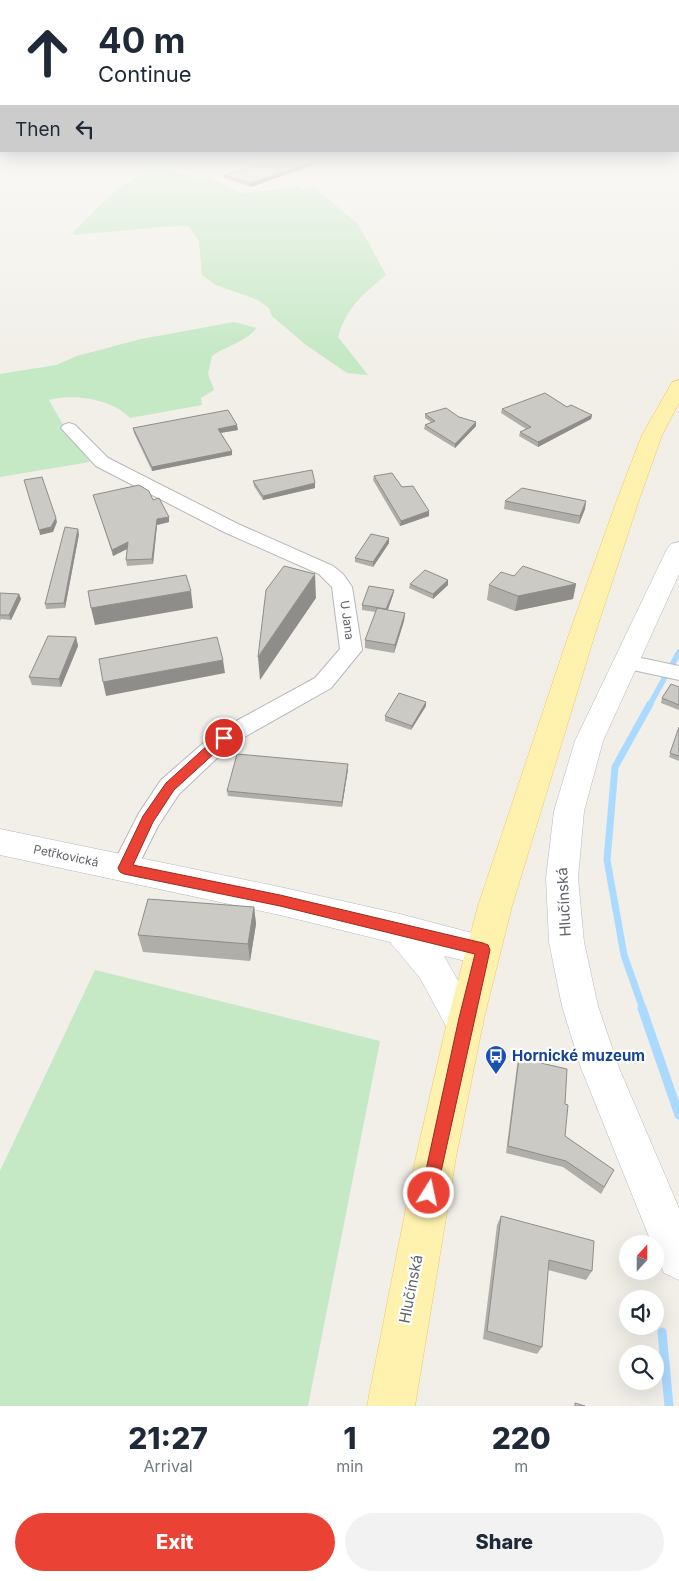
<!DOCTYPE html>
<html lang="en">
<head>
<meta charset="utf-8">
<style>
	body { margin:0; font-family:Inter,sans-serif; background:#f2f2f3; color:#1f2937; height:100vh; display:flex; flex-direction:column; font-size:19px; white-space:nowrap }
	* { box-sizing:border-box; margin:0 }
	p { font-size:16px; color:#747a83 }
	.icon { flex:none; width:28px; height:28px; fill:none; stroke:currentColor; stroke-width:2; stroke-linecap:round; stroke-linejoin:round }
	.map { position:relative; height:1406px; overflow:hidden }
	.panel { display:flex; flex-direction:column; background:#fff; flex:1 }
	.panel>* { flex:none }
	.top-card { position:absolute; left:0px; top:0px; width:680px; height:152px; box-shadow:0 5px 20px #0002; background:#fff; color:#1f2937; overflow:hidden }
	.needle { width:32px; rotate:21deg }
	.buttons { position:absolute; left:619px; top:1235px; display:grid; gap:10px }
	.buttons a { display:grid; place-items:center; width:45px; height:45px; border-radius:50%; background:#fff; box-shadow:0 5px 20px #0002; font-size:25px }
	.pin { position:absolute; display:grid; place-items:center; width:42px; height:42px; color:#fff; margin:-21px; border:2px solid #fff; border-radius:50%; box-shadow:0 1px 5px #0007 }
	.me { position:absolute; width:55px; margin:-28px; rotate:10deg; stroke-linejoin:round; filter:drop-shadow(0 0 4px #0008) }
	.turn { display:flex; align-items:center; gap:18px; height:105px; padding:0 15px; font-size:22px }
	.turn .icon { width:65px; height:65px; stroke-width:2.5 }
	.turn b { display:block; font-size:35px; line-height:42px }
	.then { display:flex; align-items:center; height:48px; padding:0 15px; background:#0003; gap:10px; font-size:19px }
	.eta { display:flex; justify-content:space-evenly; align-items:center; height:85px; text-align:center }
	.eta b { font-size:30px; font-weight:800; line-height:35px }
	.cta { display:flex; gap:10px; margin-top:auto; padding:10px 15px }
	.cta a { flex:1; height:58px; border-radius:30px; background:#ea4335; color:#fff; font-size:20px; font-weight:800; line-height:58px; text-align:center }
	.cta a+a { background:#f2f2f3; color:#1f2937 }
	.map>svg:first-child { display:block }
</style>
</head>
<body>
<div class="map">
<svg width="679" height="1406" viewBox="0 0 679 1406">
	<rect width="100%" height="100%" fill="#f1efe8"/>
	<!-- green -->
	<path fill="#c5e8c5" d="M153 161H171L169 171 211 179 241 193 298 187 301 189 315 188 358 224 386 275C363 294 346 308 338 337L368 375 347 373 306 345 272 316 269 308 258 300 216 285 202 275 199 241 188 226 161 227 75 235 73 233C87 218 100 204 116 191 129 181 143 175 153 161Z
		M234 322 257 328C242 344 228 345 212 356L208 374 214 390 201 398 202 405 130 418C113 399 72 393 49 400L66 430 90 462 0 477V374L56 365 77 356 141 339Z
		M95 970 380 1041 308 1406H0V1171Z"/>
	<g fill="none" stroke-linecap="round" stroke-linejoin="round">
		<!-- stream-far2 -->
		<path stroke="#aadaff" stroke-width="5.5" d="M649 706 679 652"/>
		<!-- stream-far1 -->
		<path stroke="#aadaff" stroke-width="7" d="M643 1009 624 955 607 860 615 767 650 704"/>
		<!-- stream -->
		<path stroke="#aadaff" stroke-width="9" d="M642 1008 679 1115
			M662 1332 669 1406"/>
		<!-- street casing -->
		<g stroke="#b5b8bc" stroke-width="2">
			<path id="street" d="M69 423 75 425 108 458 238 524 333 566 343 574 352 587 362 650 331 688 232 744 179 794 158 826 133 876 124 879 115 876 111 868 139 813 161 780 216 732 315 678 340 649 332 587 319 574 224 532 96 466 61 428 63 425Z
				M627 655 679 666V680L619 667 616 662 619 657Z"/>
		</g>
		<!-- secondary casing -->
		<g stroke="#b6babf" stroke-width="1">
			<path id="secondary" d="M679 542V574L603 741 584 811 578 878 584 942 598 1006 619 1068 679 1208V1280L664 1273 655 1252V1244H652L581 1068 562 1006 549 942 546 878 554 811 575 741 667 549 671 544Z
				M0 829 280 887 400 914 495 939 500 950 495 961 483 965 444 956 483 1025 478 1037 465 1042 452 1037 420 978 390 942 280 915 0 855Z"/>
		</g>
		<!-- primary casing -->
		<g stroke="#f2c960" stroke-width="1">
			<path id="primary" d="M679 380V403L662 435 639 500 594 637 512 906 484 1018 456 1157 415 1406H367L416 1157 448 1018 478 906 568 637 617 500 642 435 670 386 672 382Z"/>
		</g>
		<!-- street -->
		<use href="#street" fill="#fff" fill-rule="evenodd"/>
		<!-- secondary -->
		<use href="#secondary" fill="#fff" fill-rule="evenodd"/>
		<!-- primary -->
		<use href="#primary" fill="#fff2af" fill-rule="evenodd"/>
	</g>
	<!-- wall -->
	<path fill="#afaea9" d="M315 161V164L251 187 224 178V175Z
		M567 407 592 415 591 419 538 447 519 436 520 432 526 429 501 413 502 409Z
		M425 414 459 417 476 422V426L455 448 424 429 425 425 431 422 425 418Z
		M133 428 238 430 221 433 232 451V455L152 471 134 433Z
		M374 476 429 516 400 526 373 480Z
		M253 481 315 483V488L263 500 254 486Z
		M93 495 153 500 169 517V522L157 525 153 564 127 566 126 560 127 549 113 556 95 500Z
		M505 501H586L585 509 579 524 504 509Z
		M79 534 65 608 46 609 45 604Z
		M389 538V543L373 567 355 562V558Z
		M514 576 576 584 573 599 515 611 487 600 489 585Z
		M448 580V585L433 599 409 588 410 584Z
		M394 590 393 595 388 610 405 613 404 621 394 653 365 648V640L376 612 362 610V605Z
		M0 593 19 594 21 599 11 620 1 619 0 621Z
		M76 637 78 646 61 687 32 685 29 677Z
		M679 687V710L661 703 662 698Z
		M426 706 411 730 385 721V716Z
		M679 727V761L669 757Z
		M348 769 342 807 228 796 227 791Z
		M254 907 256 924 250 961 143 952 138 935Z
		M519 1058 565 1104V1136L614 1170 601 1194 563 1167 506 1153 517 1066Z
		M501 1216 592 1271 586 1280 548 1270 542 1347 537 1354 483 1339 497 1225Z"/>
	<!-- shaded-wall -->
	<path fill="#8f8d8a" d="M315 161V164L251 187V183Z
		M592 415 591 419 538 447V442Z
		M476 422V426L455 448V444Z
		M237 425 238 430 219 433 218 429Z
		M232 451V455L152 471V467Z
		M315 483V488L263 500V496Z
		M586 501 585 509 579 524 580 516Z
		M429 511V516L400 526 401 521Z
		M169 517V522L157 525 153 564 152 559 157 519Z
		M56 518 57 522 53 532 40 535 39 530Z
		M78 529 79 534 65 608 64 603Z
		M389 538V543L373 567V562Z
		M128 542 129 548 113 556 112 550Z
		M315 574 316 598 260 680 258 657Z
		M448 580V585L433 599V594Z
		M576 584 573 599 515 611 518 596Z
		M394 590 393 595 386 614V609Z
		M191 591 193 608 95 625 91 608Z
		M19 594 21 599 11 620 9 615Z
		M405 613 404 621 394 653 395 645Z
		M76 637 78 646 61 687 59 679Z
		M223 660 225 673 106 696 103 682Z
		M426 702V706L411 730 412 726Z
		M348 764V769L342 807V802Z
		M254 907 256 924 250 961 248 944Z"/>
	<!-- building -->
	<path fill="#cccac5" stroke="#8f8d8a" d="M269 160 315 161 251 183 224 175Z
		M545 393 567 407 571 405 592 415 538 442 520 432 531 427 502 409Z
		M446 408 459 417 476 422 455 444 425 425 435 421 425 414Z
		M228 410 237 425 218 429 232 451 152 467 133 428Z
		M312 470 315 483 263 496 253 481Z
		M392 473 402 487 413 486 429 511 401 521 374 476Z
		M42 477 56 518 51 527 39 530 24 480Z
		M139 485 149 491 153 500 159 498 169 517 157 519 152 559 126 560 128 542 112 550 93 495Z
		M522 488 586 501 580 516 505 501Z
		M65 527 78 529 64 603 45 604Z
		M371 534 389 538 373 562 355 558Z
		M284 566 315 574 258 657 266 590Z
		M523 566 576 584 518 596 489 585 501 572 514 576Z
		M425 570 448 580 433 594 410 584Z
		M186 575 191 591 91 608 88 591Z
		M369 586 394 590 386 609 362 605Z
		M0 593 19 594 9 615H0Z
		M377 608 405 613 395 645 365 640Z
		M48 636 76 637 59 679 29 677Z
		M217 637 223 660 103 682 99 659Z
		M671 684 679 687V705L662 698Z
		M399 693 426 702 412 726 385 716Z
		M679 727V756L670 753Z
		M237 754 348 764 342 802 227 791Z
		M148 899 254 907 248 944 138 935Z
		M519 1058 567 1069 565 1104 568 1105 565 1136 614 1170 604 1187 566 1161 508 1146Z
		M501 1216 594 1241 592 1271 549 1260 542 1347 487 1331Z
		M575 1403 585 1406H575Z"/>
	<!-- sky -->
	<linearGradient id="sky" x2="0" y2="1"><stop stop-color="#8fc3f1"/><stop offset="0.45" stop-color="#f9f8f5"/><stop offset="1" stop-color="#f9f8f5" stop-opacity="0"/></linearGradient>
	<rect width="679" height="357" fill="url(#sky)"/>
	<!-- route -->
	<path fill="#ea4335" stroke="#982c22" d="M224 733 228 734 230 738 228 741 174 790 153 822 133 865 280 895 483 943 488 945 490 950 435 1199 429 1202 423 1199 421 1193 459 1018 475 954 280 906 124 874 120 872 118 868 143 816 166 783 220 734Z"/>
	<!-- icons -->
	<defs>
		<g id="bus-pin" transform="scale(1.125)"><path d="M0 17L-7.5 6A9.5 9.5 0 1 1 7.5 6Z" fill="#1a4fb4" stroke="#fff"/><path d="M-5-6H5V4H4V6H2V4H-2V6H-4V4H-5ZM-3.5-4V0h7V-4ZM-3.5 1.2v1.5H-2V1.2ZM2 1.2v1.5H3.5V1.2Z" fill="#fff"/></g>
	</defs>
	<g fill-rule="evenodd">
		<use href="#bus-pin" x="496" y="1056"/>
	</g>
	<g text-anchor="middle" stroke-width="4.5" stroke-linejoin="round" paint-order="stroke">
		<!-- street labels -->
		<g font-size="12" fill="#5f6368" stroke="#fff">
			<text transform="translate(347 620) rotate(82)" y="4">U Jana</text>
			<text transform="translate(66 856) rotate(12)" y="4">Petřkovická</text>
		</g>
		<!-- near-street labels -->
		<g font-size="15" fill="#5f6368" stroke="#fff">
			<text transform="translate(564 902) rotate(-93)" y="5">Hlučínská</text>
			<text transform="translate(411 1289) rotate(-79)" y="5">Hlučínská</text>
		</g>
		<!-- near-transit labels -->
		<g font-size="15" font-weight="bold" fill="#164399" stroke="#fff" text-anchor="start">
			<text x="512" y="1061">Hornické muzeum</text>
		</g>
	</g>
</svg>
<div class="buttons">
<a><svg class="needle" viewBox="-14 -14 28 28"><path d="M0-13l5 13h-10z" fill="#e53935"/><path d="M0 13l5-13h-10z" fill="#747a83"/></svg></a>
<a><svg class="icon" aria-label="sound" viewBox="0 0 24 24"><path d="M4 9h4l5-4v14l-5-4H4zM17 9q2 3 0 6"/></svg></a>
<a><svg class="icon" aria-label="search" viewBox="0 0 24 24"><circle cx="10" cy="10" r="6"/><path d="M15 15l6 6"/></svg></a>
</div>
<div class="pin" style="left:224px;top:738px;background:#d93025"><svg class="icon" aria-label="arrive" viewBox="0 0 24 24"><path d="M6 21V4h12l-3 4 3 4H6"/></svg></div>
<svg class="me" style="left:429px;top:1193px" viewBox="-20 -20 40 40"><circle r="17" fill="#ea4335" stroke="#fff" stroke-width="3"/><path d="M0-11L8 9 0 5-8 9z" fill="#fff"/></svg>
<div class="top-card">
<div class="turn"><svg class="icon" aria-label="ahead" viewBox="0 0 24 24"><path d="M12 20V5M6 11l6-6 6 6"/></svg><div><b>40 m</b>Continue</div></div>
<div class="then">Then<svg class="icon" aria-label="left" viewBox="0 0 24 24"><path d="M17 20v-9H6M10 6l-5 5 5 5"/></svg></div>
</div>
</div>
<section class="panel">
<div class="eta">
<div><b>21:27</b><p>Arrival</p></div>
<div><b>1</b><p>min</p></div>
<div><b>220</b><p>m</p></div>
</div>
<div class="cta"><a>Exit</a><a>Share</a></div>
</section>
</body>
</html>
